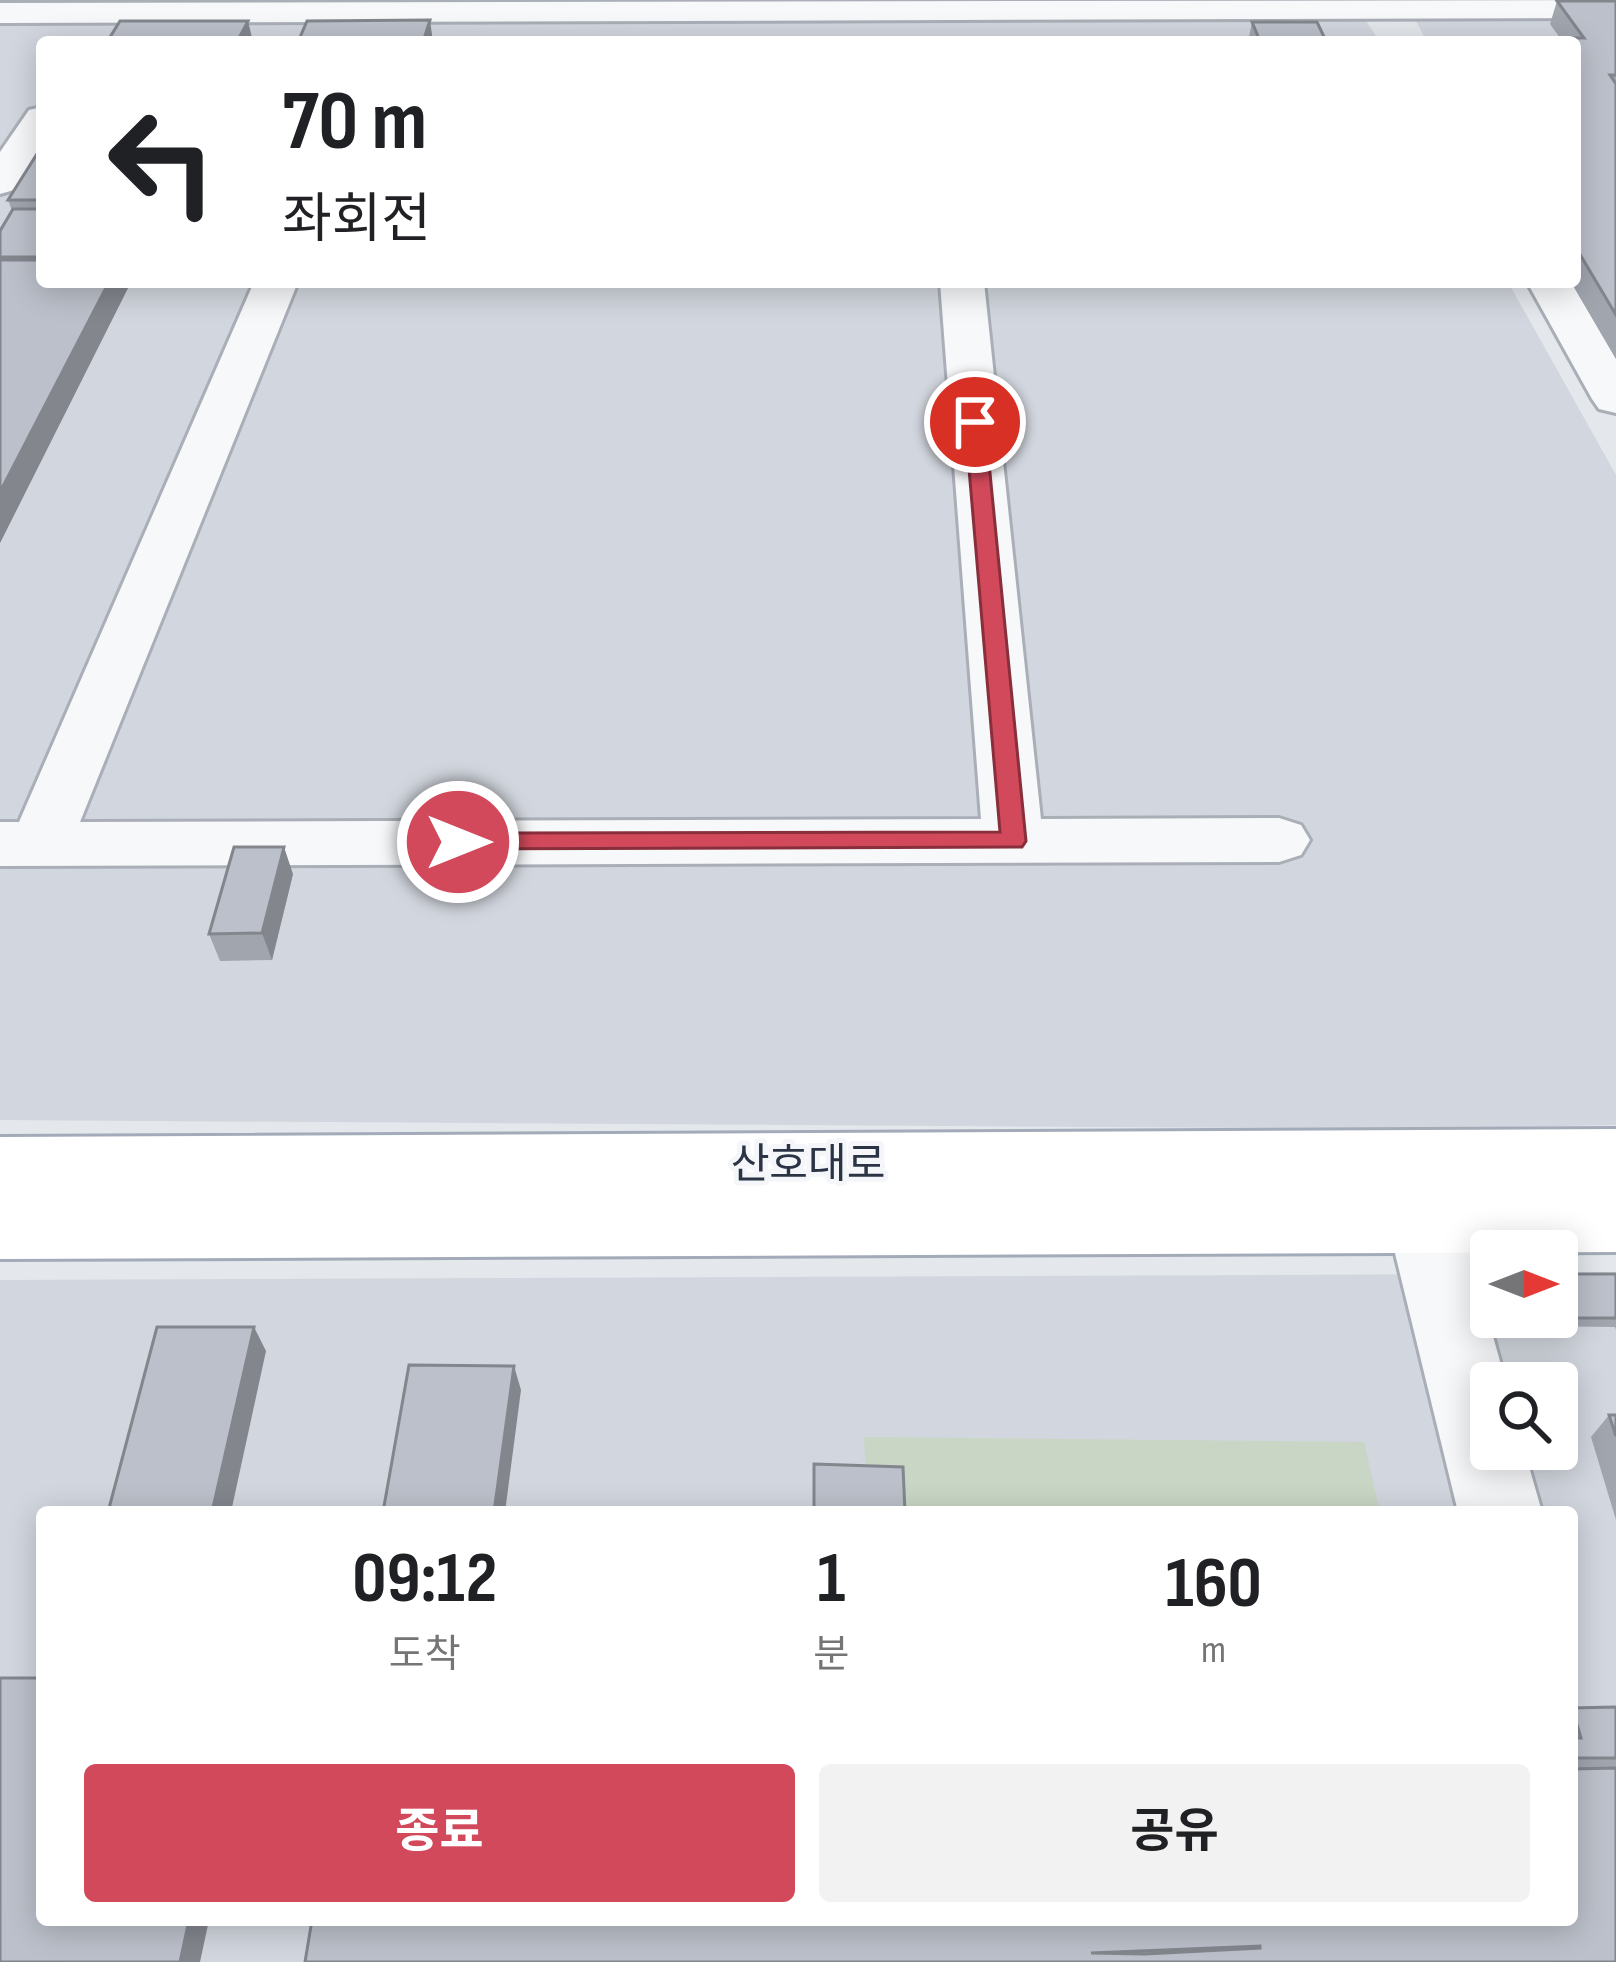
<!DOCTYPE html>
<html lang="ko">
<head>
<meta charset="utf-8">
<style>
	body { margin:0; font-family:"Sofia Sans Condensed","Noto Sans KR",sans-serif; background:#f2f2f2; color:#202124; height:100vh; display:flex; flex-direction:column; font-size:45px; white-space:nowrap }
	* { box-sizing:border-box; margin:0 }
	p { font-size:39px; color:#757577 }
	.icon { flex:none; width:66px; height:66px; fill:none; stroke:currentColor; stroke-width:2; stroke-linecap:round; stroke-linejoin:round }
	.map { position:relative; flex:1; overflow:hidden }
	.details { position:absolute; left:36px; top:1506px; width:1542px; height:420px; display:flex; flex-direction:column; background:#fff; border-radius:12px; box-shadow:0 6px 30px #0003 }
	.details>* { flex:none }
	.hud { position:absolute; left:36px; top:36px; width:1545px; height:252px; border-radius:12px; box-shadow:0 6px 30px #0003; background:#fff; color:#202124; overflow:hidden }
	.needle { width:78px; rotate:90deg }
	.buttons { position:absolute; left:1470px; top:1230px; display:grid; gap:24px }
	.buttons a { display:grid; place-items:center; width:108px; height:108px; border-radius:12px; background:#fff; box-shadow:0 6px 30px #0003; font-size:60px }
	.pin { position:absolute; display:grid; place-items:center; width:102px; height:102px; color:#fff; margin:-51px; border:6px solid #fff; border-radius:50%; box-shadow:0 3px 12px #0007 }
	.me { position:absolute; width:132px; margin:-66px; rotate:90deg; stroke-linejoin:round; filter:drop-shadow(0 0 9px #0008) }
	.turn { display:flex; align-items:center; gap:42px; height:252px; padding:0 48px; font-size:54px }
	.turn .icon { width:156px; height:156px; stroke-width:2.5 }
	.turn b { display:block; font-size:84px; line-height:102px }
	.eta { display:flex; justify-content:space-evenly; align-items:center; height:204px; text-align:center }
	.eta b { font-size:72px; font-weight:700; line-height:84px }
	.primary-button { display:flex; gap:24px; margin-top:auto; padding:24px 48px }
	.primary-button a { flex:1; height:138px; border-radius:12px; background:#d1495b; color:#fff; font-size:48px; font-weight:700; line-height:138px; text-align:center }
	.primary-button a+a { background:#f2f2f2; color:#202124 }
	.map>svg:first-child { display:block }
</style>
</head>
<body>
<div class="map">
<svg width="1616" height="1962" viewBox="0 0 1616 1962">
	<rect width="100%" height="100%" fill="#e4e7ec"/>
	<!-- built -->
	<path fill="#d2d6de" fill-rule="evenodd" d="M1616 15V377L1562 282H1575V42H1427L1415 19Z
		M1364 18 1380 42H42V282H1508L1616 475V1125L1417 1129 0 1120V22Z
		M1616 1272V1962H0V1280L1491 1274V1317H1557V1273ZM1491 1383H1557V1449H1491ZM42 1512H1572V1920H42Z"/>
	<!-- green -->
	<path fill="#c9d6c5" d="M864 1437 1364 1442 1380 1512H903L866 1481Z"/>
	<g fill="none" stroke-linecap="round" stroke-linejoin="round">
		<!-- minor casing -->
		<g stroke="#a9aeb7" stroke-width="6">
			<path id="minor" d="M1616 0V18L0 23V3Z
				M42 107V148L14 190 0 194V152L29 110Z
				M254 282H298L80 822 981 819 940 282H984L1041 819 1279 818 1301 825 1310 840 1301 855 1279 862 0 866V822H19Z
				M1527 282H1571L1616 359V413L1599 409 1592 399Z
				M1409 1133 1434 1142 1445 1163 1506 1383H1491V1449H1524L1542 1512H1458L1373 1163 1384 1142Z"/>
		</g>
		<!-- major casing -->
		<g stroke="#a3abb8" stroke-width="6">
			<path id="major" d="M1616 1129V1252L0 1259V1137Z"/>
		</g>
		<!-- minor -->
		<use href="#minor" fill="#f7f8fa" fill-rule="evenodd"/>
		<!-- major -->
		<use href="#major" fill="#fff" fill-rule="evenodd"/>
	</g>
	<!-- wall -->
	<path fill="#a1a5ae" d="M1557 1H1616V359L1571 282H1575V42H1450L1451 38H1560L1550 24Z
		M1252 22 1325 42H1248Z
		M42 146V282H144L128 283 129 286 0 543V231L12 211 8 200Z
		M293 874 272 960 220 961 209 934Z
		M1616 1274V1330L1615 1327 1520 1326 1517 1317H1557Z
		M1609 1415H1616V1520L1591 1437Z
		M1616 1707V1962H305L1572 1920V1708Z"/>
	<!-- shaded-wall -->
	<path fill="#83868d" d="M430 20 433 42H423Z
		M248 21 253 42H237Z
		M109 282H128L129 286 0 543V492Z
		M284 847 293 874 272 960 262 933Z
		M254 1327 266 1351 231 1512H212Z
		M514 1366 521 1390 505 1512H494Z
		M189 1920H209L200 1962H180Z"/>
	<!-- building -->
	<path fill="#bbc0ca" stroke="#83868d" stroke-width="3" fill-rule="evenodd" d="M1557 1H1616V75H1610L1616 84V315L1575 246V42H1453L1451 38H1584Z
		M430 20 423 42H298L307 21Z
		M120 21H248L237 42H107Z
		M1252 22H1317L1326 41H1260Z
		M42 146V200H8Z
		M13 209H42V257H0V231Z
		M0 260H42V282H109L0 492Z
		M234 847H284L262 933 209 934Z
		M1557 1274H1616V1318H1526L1557 1317Z
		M157 1327H254L212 1512H108Z
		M409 1365 514 1366 494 1512H383Z
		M1609 1415H1616V1436Z
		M814 1464 903 1467 905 1512H814Z
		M0 1678H42V1920H189L180 1962H0Z
		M1616 1707V1758H1572V1738H1581L1572 1708Z
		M1616 1768V1962H305L312 1920H1572V1769ZM1260 1946V1948L1145 1954 1091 1953Z"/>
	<!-- route -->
	<path fill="#d1495b" stroke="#882f3b" stroke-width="3" d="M975 416 985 422 1026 841 1022 847 449 849 445 842 449 836 458 833 1000 832 965 422Z"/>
	<g text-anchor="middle" stroke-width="10" stroke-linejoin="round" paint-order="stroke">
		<!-- street labels -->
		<g font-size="42" fill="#2b3445" stroke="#f4f6f9">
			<text x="808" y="1178">산호대로</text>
		</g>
	</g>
</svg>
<div class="buttons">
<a><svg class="needle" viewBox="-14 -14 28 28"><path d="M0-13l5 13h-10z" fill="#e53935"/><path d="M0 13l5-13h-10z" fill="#757577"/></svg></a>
<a><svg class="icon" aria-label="search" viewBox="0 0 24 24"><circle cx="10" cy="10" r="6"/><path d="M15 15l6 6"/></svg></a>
</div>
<div class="pin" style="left:975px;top:422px;background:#d93025"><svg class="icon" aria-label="arrive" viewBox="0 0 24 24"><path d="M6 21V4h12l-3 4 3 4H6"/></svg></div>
<svg class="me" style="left:458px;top:842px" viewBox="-20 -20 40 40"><circle r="17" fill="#d1495b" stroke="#fff" stroke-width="3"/><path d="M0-11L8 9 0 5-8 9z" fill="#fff"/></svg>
<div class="hud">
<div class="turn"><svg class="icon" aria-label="left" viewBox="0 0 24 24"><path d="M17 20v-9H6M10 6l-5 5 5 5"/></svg><div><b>70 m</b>좌회전</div></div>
</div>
<section class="details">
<div class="eta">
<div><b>09:12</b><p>도착</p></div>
<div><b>1</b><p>분</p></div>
<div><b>160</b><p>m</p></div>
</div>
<div class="primary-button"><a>종료</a><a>공유</a></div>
</section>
</div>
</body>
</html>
